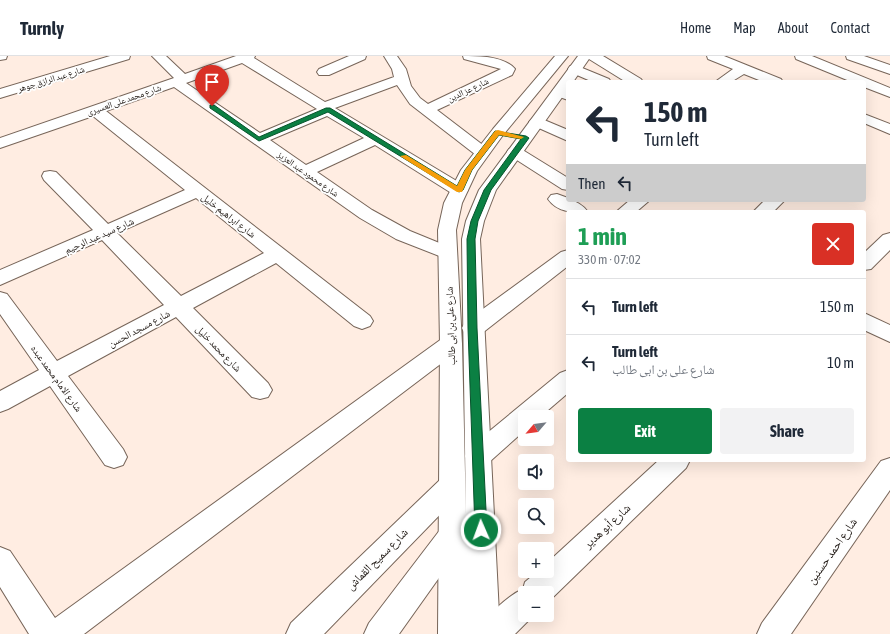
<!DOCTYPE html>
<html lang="en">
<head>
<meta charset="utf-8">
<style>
	body { margin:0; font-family:"Asap Condensed","Noto Naskh Arabic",sans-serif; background:#f2f2f3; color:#1f2937; height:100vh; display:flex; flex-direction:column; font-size:15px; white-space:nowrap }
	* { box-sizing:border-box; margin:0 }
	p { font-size:13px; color:#747a83 }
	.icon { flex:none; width:22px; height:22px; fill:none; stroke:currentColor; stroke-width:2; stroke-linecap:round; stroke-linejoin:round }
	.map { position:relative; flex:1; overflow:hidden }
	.drawer { position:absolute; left:566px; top:154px; width:300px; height:252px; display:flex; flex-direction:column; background:#fff; border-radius:4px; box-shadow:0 4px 16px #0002 }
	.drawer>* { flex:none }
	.banner { position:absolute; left:566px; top:24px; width:300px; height:122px; border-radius:4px; box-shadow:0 4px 16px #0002; background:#fff; color:#1f2937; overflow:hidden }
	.needle { width:26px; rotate:242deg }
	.buttons { position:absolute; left:518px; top:354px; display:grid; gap:8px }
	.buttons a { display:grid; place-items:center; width:36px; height:36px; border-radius:4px; background:#fff; box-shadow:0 4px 16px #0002; font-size:20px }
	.pin { position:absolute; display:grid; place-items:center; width:34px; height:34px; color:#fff; margin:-41px -17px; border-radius:50% 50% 50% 0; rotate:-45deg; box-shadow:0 0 4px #0007 }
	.pin .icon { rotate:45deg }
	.me { position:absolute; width:44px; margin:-22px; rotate:358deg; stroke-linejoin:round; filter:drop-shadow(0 0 3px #0008) }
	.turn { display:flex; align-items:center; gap:14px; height:84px; padding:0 12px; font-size:18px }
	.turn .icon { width:52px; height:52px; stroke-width:2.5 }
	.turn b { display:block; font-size:28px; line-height:34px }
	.then { display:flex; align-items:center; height:38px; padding:0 12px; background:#0003; gap:8px; font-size:15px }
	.round { display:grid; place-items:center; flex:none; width:42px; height:42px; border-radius:4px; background:#f2f2f3 }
	.head { display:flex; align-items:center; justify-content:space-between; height:68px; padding:0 12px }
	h1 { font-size:24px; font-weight:700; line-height:30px; color:#1e9e55 }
	.action { display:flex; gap:8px; margin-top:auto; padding:8px 12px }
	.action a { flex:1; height:46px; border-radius:4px; background:#0b8043; color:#fff; font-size:16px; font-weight:700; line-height:46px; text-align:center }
	.action a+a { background:#f2f2f3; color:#1f2937 }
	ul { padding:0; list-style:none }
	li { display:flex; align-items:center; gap:12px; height:56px; padding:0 12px; border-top:1px solid #e0e1e3 }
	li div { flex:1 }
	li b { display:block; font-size:15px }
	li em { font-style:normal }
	header { display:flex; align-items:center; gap:24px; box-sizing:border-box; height:56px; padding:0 20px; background:#fff; border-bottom:1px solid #e0e1e3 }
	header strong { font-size:19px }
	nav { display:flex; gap:22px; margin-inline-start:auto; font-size:14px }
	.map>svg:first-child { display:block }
</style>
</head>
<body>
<header>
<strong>Turnly</strong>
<nav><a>Home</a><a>Map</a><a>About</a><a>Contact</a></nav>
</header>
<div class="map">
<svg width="890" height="578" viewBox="0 0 890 578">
	<rect width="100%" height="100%" fill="#ffede2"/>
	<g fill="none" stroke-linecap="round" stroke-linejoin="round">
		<!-- minor casing -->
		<g stroke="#776559" stroke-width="2">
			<path id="minor" d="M0 0H7L6 3 0 4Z
				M110 0H130L129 3 0 42V33Z
				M152 0H166L185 18 236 0H255L254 2 325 46 394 21 392 13 384 0H397L406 13 411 30 420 42 428 48 501 13 464 3 463 0C479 0 504 0 515 13L512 19 437 54 488 93 490 96 488 99 482 101 476 99 410 48 397 29 335 52 465 130 468 134 465 138 459 139 453 138 375 89 317 116 372 154 410 175 454 193 457 197 454 201 447 203 396 183 360 162 174 31 106 55 370 260 373 265 370 270 362 273 354 270 276 207 193 252 268 327 272 334 268 341 260 343 252 341 176 261 68 320 123 393 127 401 123 409 114 412 105 409 50 330 8 353 0 356V335L39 314 0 258V236L7 238 57 305 164 249 102 184 0 229V214L93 174 44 124 42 120 44 116 50 115 56 116 108 168 185 134 93 60 0 92V82L174 22ZM242 7 317 53 260 77 186 27ZM327 60 364 82 306 109 270 84ZM196 142 264 197 181 240 117 177Z
				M349 0H366L365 3 329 19H319L317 16 319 13Z
				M588 0H603L641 23 643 26H626L589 3Z
				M707 0H724L781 23 783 26H764L744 18 731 26H715L733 13 708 3Z
				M795 0H812L890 32V41L864 31V26H852L796 3Z
				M846 0H864L890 9V18L847 3Z
				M575 9 609 23 611 26H593L570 16 568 13 570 10Z
				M559 32 568 35V44L554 39 552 36 554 33Z
				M864 58 890 68V78L864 67Z
				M537 61 568 74V85L532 69 529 66 532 63Z
				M515 91 521 93 568 122V134L562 133 509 99 507 96 509 93Z
				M557 138 568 142V144C575 144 584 150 588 156 573 156 558 157 548 143L551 139Z
				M630 144H650L636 156H616Z
				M765 144H785L773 156H753Z
				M890 177V194L871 213 864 214V197L883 179Z
				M568 194V210L481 278 473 280 465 278 462 272 465 266 561 196Z
				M864 257 890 269V286L864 274Z
				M451 280 459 282 462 288 459 294 84 578H29L0 531V491L10 495 55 562 443 282Z
				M568 314V337L540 361H525V374L487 408 478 411 469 408 465 400 469 392 560 317Z
				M890 402V434L791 578H757L762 567 881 405Z
				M659 404H690L686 412 547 547V537H525V559H534L515 578H477C484 562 507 540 523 533L525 526 538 515H547V507Z
				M452 417 461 421 465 429 461 437 324 578H286L291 567 443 421Z
				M453 466 463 470 467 479 463 488 399 578H364L369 567 443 470Z"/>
		</g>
		<!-- tertiary casing -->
		<g stroke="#776559" stroke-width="2">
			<path id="tertiary" d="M555 0H568L503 79 477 115 462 147 456 174 462 288 466 460 462 183 466 165 479 134 578 0H591L573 26H568V33L496 134 484 165 480 183 500 578H438L440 288 438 174 444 147 461 114 493 73Z"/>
		</g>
		<!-- minor -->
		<use href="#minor" fill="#fff" fill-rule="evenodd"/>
		<!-- tertiary -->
		<use href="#tertiary" fill="#fff" fill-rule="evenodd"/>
	</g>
	<!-- route -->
	<path fill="#0b8043" stroke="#07532c" d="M210 49H214L259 81 326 52H330L457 130 465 114 495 75 526 80 529 82 491 134 478 165 475 183 477 272 487 474 485 478 481 480 477 478 475 474 468 272 467 183 471 165 484 134 521 83 499 79 472 114 463 134 459 136 328 56 259 85 210 52Z"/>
	<!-- slow -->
	<path fill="#f59e0b" d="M498 74 524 81 521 83 499 79 472 114 462 136H457L400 100 406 99 457 130 465 114 495 75Z"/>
	<g text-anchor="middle" stroke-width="3.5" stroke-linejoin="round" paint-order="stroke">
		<!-- far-street labels -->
		<g font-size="9" fill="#1c1510" stroke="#fefefe">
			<text transform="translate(51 23) rotate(-17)" y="3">شارع عبد الرازق جوهر</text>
			<text transform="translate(468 34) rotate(-25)" y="3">شارع عز الدين</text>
			<text transform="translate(124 44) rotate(-19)" y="3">شارع محمد على العسيرى</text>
			<text transform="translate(308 118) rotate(35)" y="3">شارع محمود عبد العزيز</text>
		</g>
		<!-- street labels -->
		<g font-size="10" fill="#1c1510" stroke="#fefefe">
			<text transform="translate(229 159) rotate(38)" y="4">شارع ابراهيم خليل</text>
			<text transform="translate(99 179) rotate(-24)" y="4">شارع سيد عبد الرحيم</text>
			<text transform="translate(450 270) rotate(-92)" y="4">شارع على بن ابى طالب</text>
			<text transform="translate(139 272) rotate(-28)" y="4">شارع مسجد الحسن</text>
			<text transform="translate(219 292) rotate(46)" y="4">شارع محمد خليل</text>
			<text transform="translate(57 322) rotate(54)" y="4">شارع الامام محمد عبده</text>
		</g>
		<!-- near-street labels -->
		<g font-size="12" fill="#1c1510" stroke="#fefefe">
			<text transform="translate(607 470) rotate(-43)" y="4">شارع أبو هدير</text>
			<text transform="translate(832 495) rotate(-55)" y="4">شارع احمد حسنين</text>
			<text transform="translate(377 503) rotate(-45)" y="4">شارع سميح القماش</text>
		</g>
	</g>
</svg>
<div class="buttons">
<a><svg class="needle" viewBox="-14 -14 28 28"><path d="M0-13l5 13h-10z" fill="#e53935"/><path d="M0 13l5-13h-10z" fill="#747a83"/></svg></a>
<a><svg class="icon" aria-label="sound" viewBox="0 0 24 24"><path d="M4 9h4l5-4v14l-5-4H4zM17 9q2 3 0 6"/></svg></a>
<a><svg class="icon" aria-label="search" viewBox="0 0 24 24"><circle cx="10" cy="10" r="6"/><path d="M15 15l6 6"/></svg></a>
<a>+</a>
<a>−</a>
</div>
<div class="pin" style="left:212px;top:50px;background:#d93025"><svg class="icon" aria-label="arrive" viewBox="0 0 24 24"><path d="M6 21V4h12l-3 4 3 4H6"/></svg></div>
<svg class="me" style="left:481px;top:474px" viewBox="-20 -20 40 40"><circle r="17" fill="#0b8043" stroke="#fff" stroke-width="3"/><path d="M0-11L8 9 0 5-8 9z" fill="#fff"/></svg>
<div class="banner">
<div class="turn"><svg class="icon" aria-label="left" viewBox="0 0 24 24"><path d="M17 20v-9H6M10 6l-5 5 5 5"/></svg><div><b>150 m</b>Turn left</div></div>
<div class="then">Then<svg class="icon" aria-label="left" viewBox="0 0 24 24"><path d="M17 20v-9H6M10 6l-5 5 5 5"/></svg></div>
</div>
<section class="drawer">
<div class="head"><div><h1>1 min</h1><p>330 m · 07:02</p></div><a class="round" style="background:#d93025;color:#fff"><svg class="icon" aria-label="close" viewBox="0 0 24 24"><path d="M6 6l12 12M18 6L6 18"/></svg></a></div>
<ul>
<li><svg class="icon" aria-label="left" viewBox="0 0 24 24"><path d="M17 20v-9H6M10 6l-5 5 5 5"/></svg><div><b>Turn left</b></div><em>150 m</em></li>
<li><svg class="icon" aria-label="left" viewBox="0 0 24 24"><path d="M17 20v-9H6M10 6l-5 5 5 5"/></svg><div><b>Turn left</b><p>شارع على بن ابى طالب</p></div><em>10 m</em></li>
</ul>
<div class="action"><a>Exit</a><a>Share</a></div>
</section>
</div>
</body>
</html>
